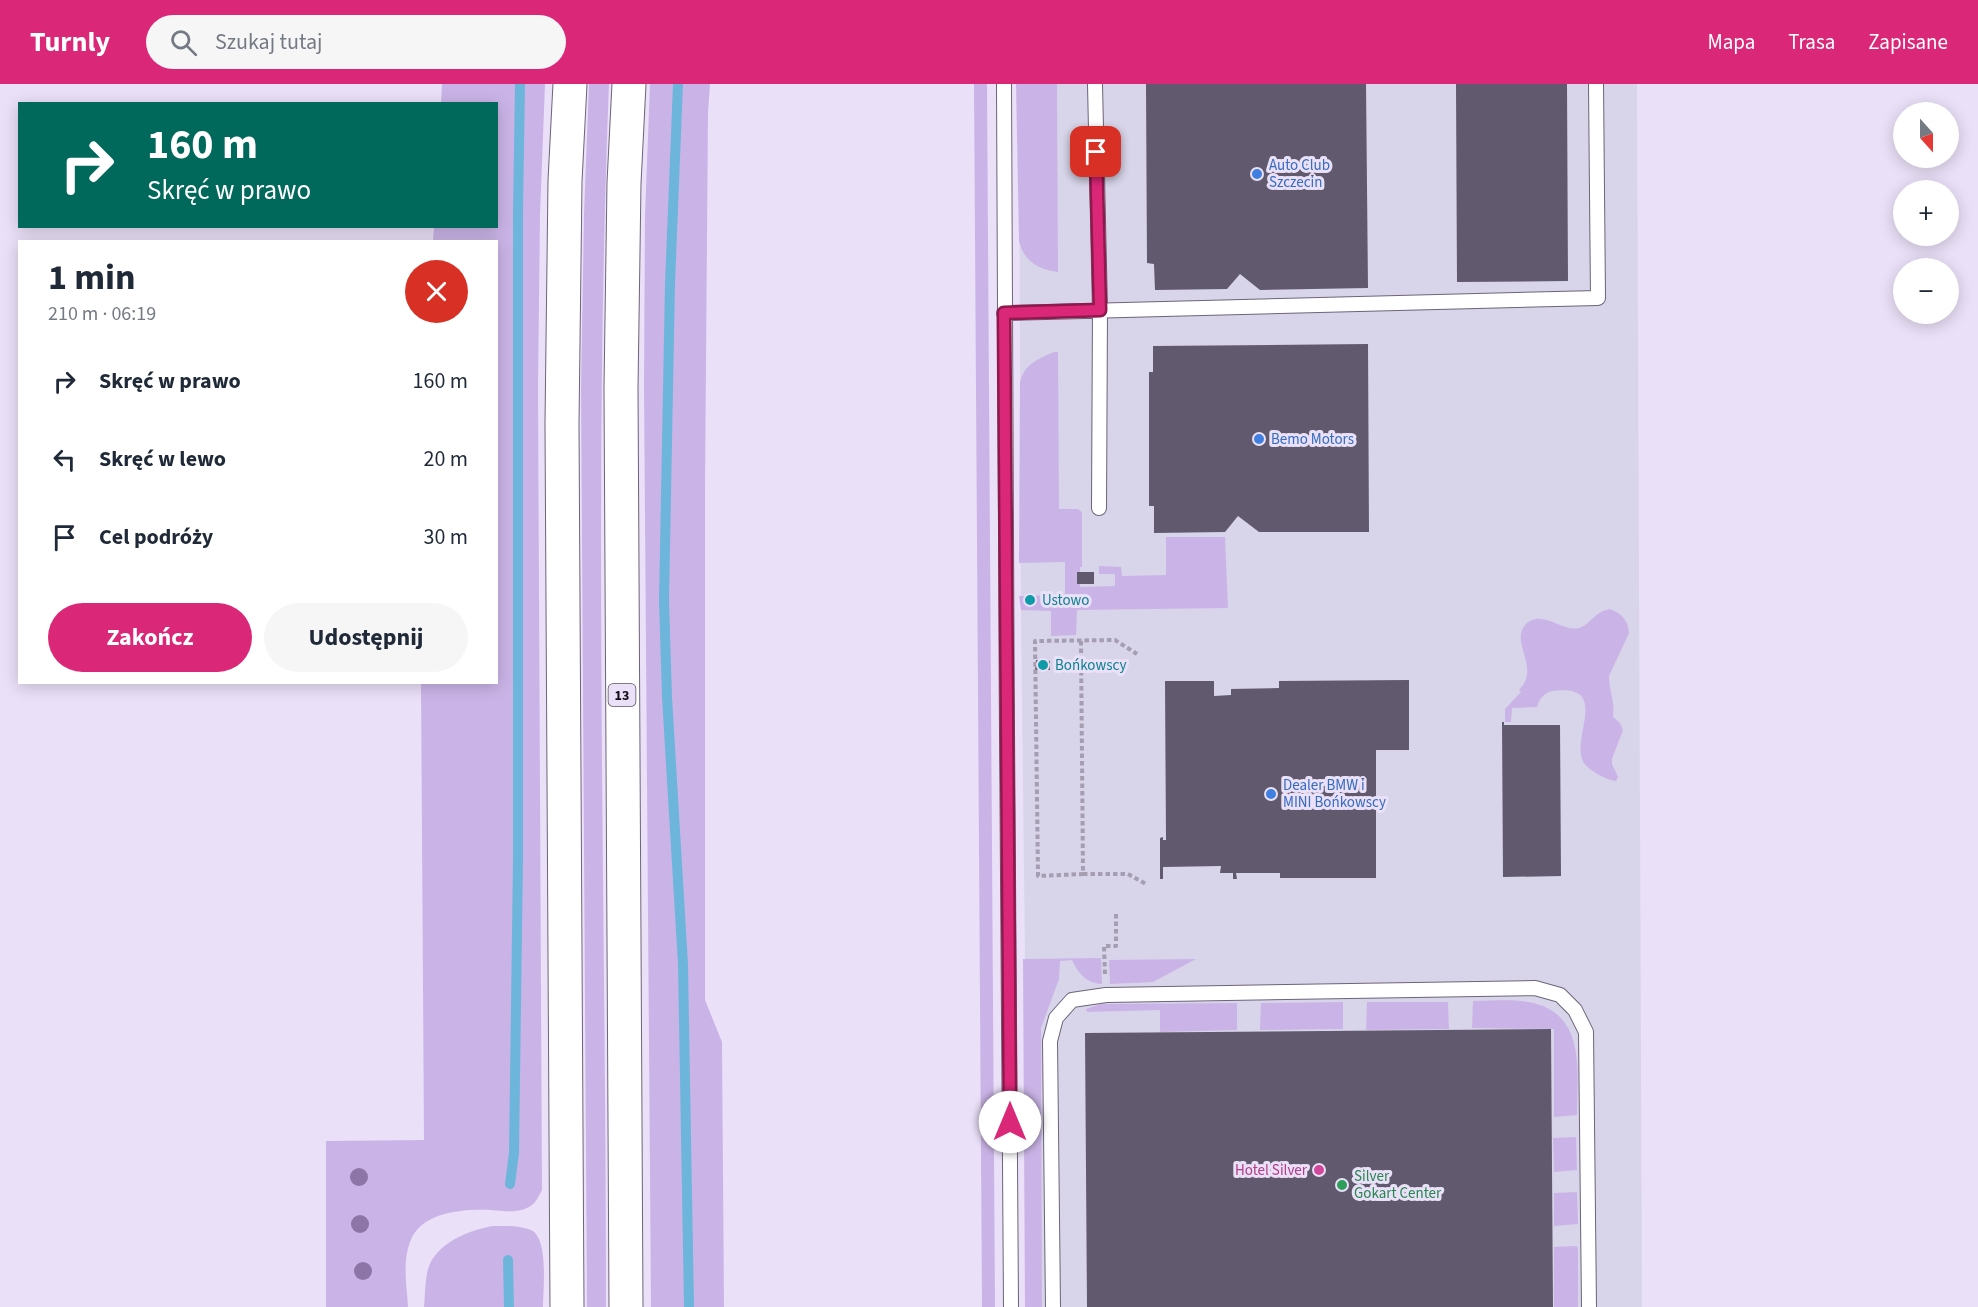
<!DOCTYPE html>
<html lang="pl">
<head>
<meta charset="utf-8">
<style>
	body { margin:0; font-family:"Source Sans 3",sans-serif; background:#f6f6f7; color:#1f2937; height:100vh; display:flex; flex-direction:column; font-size:22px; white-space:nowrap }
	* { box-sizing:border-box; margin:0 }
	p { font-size:20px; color:#747a83 }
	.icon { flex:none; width:33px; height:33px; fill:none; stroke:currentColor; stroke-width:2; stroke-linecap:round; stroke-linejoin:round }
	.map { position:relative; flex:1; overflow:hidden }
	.panel { position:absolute; left:18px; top:156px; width:480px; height:444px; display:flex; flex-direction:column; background:#fff; border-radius:0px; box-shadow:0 3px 15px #0003 }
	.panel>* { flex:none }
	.top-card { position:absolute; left:18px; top:18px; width:480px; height:126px; border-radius:0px; box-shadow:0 3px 15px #0003; background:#00695c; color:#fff; overflow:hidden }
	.needle { width:39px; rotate:159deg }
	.fabs { position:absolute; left:1893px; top:18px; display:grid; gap:12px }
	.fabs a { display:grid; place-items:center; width:66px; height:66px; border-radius:50%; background:#fff; box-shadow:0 3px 15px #0003; font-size:30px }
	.pin { position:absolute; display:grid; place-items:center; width:51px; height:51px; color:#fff; margin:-26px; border-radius:12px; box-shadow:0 3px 9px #0006 }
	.me { position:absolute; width:66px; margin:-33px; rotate:0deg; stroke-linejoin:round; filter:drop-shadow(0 0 4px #0008) }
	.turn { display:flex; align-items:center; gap:21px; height:126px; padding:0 30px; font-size:27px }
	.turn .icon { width:78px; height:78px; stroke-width:2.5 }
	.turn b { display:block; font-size:42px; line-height:51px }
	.round { display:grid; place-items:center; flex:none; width:63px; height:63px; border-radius:32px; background:#f6f6f7 }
	.summary { display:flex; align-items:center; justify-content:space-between; height:102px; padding:0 30px }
	h1 { font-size:36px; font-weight:700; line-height:45px }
	.action { display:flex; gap:12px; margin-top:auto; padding:12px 30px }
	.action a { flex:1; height:69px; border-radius:36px; background:#db2777; color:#fff; font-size:24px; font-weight:700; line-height:69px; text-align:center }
	.action a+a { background:#f6f6f7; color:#1f2937 }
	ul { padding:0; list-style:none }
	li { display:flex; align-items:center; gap:18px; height:78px; padding:0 30px }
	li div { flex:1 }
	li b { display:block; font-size:22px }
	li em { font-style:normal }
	header { display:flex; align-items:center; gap:36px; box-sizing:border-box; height:84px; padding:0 30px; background:#db2777; color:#fff }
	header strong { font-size:28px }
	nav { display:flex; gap:33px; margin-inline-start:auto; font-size:21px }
	.search { width:420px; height:54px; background:#f6f6f7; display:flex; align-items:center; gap:15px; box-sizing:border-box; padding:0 21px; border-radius:33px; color:#747a83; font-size:22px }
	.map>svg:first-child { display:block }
</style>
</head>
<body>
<header>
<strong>Turnly</strong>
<div class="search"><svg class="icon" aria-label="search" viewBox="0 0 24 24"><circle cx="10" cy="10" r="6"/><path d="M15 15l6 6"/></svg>Szukaj tutaj</div>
<nav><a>Mapa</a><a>Trasa</a><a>Zapisane</a></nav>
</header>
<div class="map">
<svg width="1978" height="1223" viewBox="0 0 1978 1223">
	<rect width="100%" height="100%" fill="#eae0f8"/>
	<!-- commercial -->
	<path fill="#d8d4e9" d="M1019 0H1637L1642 1223H1029L1021 525Z"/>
	<!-- green -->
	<path fill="#cab4e7" d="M442 0H545L540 131 538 305 542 1106C539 1111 537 1117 532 1121 520 1130 505 1127 491 1126 464 1125 421 1127 410 1158 402 1179 407 1202 408 1223H326V1057L424 1056 421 599 496 598V158L433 157 434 143 496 142V20L441 19Z
		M589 0H609C593 407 606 815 606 1223H587L581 304 584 130Z
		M650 0H710L708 29 705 403V916L722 958 724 1223H651L644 301 645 131Z
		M974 0H987L995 1223H982Z
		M1016 0H1057L1058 188C1037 185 1024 177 1019 157Z
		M1054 268H1058L1059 425H1078L1082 428V483H1080V503L1115 502V490H1099V482L1121 483 1122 492 1166 491V453H1225L1228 524 1077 526 1076 551 1051 552V527L1021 526 1019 512H1027L1028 522H1034V512L1065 510V478L1019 479 1020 298C1025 280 1036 276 1054 268Z
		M1610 525C1622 530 1628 536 1629 549L1609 592C1609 608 1615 615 1613 633L1620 639 1623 646 1612 675V680L1618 693 1616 697C1606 696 1585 685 1582 675 1573 650 1610 599 1552 607 1544 609 1539 615 1537 623L1512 624 1511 638H1505V625L1521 608 1519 606C1540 585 1513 561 1523 544 1538 521 1562 549 1579 544 1590 541 1594 528 1610 525Z
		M1101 874 1102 900C1086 899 1078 889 1072 876L1060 877 1059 895 1041 944 1042 1223H1025L1023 875Z
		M1196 875 1153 898 1110 900 1109 876Z
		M1473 917C1491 917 1511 915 1528 918 1587 928 1577 987 1577 1031L1554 1033V945L1472 944Z
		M1343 918V945L1260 946 1261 919Z
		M1367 918H1448L1449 945 1366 946Z
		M1237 919V946L1160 948V926L1087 928 1086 925 1101 920Z
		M1576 1053 1577 1086 1554 1088 1553 1054Z
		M1577 1108 1578 1140 1554 1142V1109Z
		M493 1142C505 1142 519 1141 531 1146 549 1154 543 1206 543 1223H424C425 1211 425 1197 428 1185 436 1159 469 1146 493 1142Z
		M1576 1162 1578 1164V1223H1554V1163Z"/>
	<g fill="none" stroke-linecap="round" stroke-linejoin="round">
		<!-- stream -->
		<path stroke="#6eb5dc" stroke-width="10" d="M678 0 670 200 664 517 667 613 683 880 689 1223
			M510 1100 514 1069 518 774V129L520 0
			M508 1176 509 1223"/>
	</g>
	<!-- building -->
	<path fill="#61596d" d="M1146 0H1366L1368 204 1260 206 1240 190 1227 205 1155 206 1154 180 1147 179Z
		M1456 0H1567L1568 197 1457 198Z
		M1368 260 1369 448H1259L1238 432 1225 448 1154 449V422H1149V288H1153V262Z
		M1077 488H1094V500H1077Z
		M1027 512H1033V521L1027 520Z
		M1036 576 1050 577V586H1035Z
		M1409 596V666H1376V794H1280V789H1236L1237 795H1233V789H1220L1221 782 1163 783V795H1160V754L1163 753V756H1166L1165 597H1214V612L1231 611V605L1279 604V597Z
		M1502 638H1504V641H1560L1561 792 1503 793Z
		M1551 945 1553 1223H1087L1085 949Z"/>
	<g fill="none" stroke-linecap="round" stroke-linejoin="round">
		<!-- service casing -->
		<g stroke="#6d6479" stroke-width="16">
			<path id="service" d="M1004 0C1004 408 1009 815 1011 1223
				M1095 0 1100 226 1099 424
				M1004 229 1598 214 1596 0
				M1053 1223 1050 957 1056 934 1072 916 1106 911 1535 904 1560 911 1575 926 1586 948 1589 1223"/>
		</g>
		<!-- primary casing -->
		<g stroke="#6d6479" stroke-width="35">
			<path id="primary" d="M567 1223 562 340 565 97 570 0
				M626 1223 621 304 624 99 629 0"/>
		</g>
		<!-- path -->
		<path stroke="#a59db0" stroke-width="4" stroke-dasharray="4.5 3" stroke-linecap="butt" d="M1081 557 1083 790 1038 792 1035 557 1115 556 1137 570
			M1083 790H1128L1146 800
			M1105 890 1104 862H1116V829"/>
		<!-- service -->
		<use href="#service" stroke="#fff" stroke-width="14"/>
		<!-- primary -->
		<use href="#primary" stroke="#fff" stroke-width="33"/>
	</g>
	<!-- trees -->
	<g fill="#8e75a7">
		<circle cx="359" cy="1093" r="9"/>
		<circle cx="360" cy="1140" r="9"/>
		<circle cx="363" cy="1187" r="9"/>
	</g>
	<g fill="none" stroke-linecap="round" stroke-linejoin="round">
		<!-- route casing -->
		<g stroke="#8e194d" stroke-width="15">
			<path id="route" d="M1010 1038 1004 229 1100 226 1096 68"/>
		</g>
		<!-- route -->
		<use href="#route" stroke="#db2777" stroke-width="10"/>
	</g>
	<!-- markers -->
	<g fill="#3f7fe0" stroke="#eae0f8" stroke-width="2">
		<circle cx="1257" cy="90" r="6"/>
		<circle cx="1259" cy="355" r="6"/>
		<circle cx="1271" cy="710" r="6"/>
	</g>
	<g fill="#0f9aa8" stroke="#eae0f8" stroke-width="2">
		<circle cx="1030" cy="516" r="6"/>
		<circle cx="1043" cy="581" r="6"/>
	</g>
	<circle fill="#d1479c" stroke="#eae0f8" stroke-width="2" cx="1319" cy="1086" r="6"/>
	<circle fill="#2e9e5b" stroke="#eae0f8" stroke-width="2" cx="1342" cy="1101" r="6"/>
	<g text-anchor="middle" stroke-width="6" stroke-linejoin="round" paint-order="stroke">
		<!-- shield labels -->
		<rect fill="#eae0f8" stroke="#554f5c" stroke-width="1.5" x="608.5" y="600" width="27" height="22" rx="4.5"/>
		<g font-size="14" font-weight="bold" fill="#151119">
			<text x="622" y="616">13</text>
		</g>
		<!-- shop labels -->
		<g font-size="15" fill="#366cbe" stroke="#eae0f8" text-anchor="start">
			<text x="1269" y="86">Auto Club<tspan x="1269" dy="17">Szczecin</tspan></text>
			<text x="1271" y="360">Bemo Motors</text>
			<text x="1283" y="706">Dealer BMW i<tspan x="1283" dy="17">MINI Bońkowscy</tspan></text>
		</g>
		<!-- culture labels -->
		<g font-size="15" fill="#0d838f" stroke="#eae0f8" text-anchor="start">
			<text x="1042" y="521">Ustowo</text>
			<text x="1055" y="586">Bońkowscy</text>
		</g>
		<!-- hotel labels -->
		<g font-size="15" fill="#b23c85" stroke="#eae0f8" text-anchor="end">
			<text x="1307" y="1091">Hotel Silver</text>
		</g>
		<!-- leisure labels -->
		<g font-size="15" fill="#27864d" stroke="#eae0f8" text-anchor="start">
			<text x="1354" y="1097">Silver<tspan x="1354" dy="17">Gokart Center</tspan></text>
		</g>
	</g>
</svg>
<div class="fabs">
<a><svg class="needle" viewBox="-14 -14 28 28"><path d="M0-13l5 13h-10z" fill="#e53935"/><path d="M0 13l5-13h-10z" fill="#747a83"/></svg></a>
<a>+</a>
<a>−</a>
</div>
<div class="pin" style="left:1096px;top:68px;background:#d93025"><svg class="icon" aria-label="arrive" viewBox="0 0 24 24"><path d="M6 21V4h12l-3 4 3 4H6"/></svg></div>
<svg class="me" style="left:1010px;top:1038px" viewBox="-20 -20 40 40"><circle r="19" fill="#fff"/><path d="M0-13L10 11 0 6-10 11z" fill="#db2777"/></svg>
<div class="top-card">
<div class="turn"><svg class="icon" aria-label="right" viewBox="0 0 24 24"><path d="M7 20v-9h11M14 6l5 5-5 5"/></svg><div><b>160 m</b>Skręć w prawo</div></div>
</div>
<section class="panel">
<div class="summary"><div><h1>1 min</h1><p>210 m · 06:19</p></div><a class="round" style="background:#d93025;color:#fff"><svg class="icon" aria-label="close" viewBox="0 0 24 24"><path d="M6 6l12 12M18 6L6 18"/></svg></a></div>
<ul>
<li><svg class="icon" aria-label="right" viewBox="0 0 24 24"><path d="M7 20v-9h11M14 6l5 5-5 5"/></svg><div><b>Skręć w prawo</b></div><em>160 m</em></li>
<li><svg class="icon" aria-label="left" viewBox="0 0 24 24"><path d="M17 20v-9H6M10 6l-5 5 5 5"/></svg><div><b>Skręć w lewo</b></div><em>20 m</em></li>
<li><svg class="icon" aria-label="arrive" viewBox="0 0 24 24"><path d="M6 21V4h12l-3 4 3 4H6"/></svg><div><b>Cel podróży</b></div><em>30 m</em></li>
</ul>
<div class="action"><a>Zakończ</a><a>Udostępnij</a></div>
</section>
</div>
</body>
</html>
